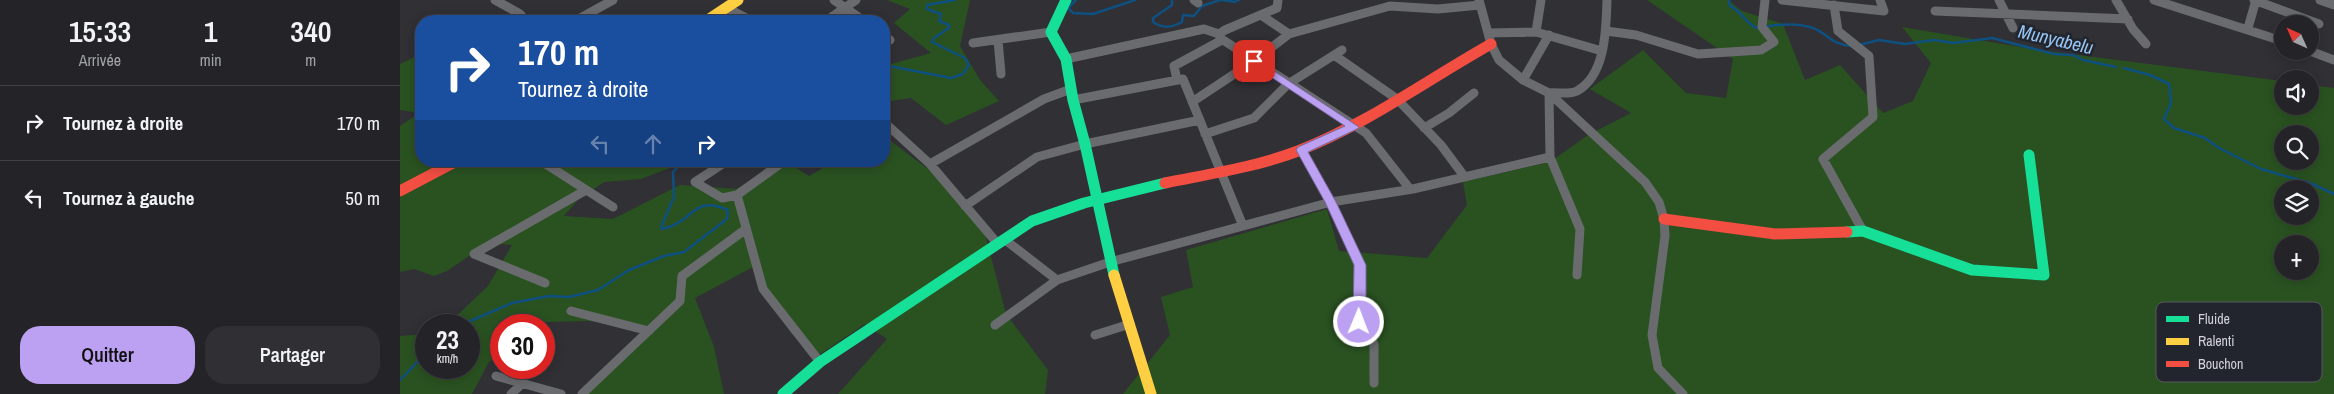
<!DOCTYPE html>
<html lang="fr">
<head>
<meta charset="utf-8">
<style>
	body { margin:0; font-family:"Archivo Narrow",sans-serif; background:#303034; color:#f1f3f6; height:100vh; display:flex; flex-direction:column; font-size:19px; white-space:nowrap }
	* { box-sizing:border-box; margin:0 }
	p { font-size:16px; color:#a3a4a8 }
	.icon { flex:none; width:28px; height:28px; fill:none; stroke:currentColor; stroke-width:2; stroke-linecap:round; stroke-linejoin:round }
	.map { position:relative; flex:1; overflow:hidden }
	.panel { display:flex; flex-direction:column; background:#242428; width:400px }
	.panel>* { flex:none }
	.guide { position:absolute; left:15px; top:15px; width:475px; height:152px; border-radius:20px; box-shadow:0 2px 12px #0003,0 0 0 1px #414145; background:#1a4fa0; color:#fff; overflow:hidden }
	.needle { width:32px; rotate:315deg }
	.controls { position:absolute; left:1874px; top:15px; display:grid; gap:10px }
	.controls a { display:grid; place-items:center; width:45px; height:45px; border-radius:50%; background:#242428; box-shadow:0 2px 12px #0003,0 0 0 1px #414145; font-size:25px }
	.speed { position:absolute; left:15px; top:314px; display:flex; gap:10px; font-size:25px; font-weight:700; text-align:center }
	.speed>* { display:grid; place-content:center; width:65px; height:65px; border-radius:50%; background:#242428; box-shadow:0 2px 12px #0003,0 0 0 1px #414145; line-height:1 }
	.speed small { font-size:12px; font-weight:400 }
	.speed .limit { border:8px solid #d22; background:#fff; color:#111 }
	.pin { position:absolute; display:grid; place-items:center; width:42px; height:42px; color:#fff; margin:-21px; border-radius:10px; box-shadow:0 2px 8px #0006 }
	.me { position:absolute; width:55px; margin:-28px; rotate:1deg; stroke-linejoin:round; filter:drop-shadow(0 0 4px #0008) }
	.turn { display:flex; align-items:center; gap:18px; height:105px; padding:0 20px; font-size:22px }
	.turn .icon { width:65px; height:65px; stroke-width:2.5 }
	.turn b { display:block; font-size:35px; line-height:42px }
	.lanes { display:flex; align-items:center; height:48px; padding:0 20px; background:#0003; justify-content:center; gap:25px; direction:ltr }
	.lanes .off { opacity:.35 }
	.eta { display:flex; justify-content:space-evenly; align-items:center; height:85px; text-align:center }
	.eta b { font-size:30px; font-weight:600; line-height:35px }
	.primary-button { display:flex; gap:10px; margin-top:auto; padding:10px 20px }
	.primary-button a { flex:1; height:58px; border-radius:20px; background:#bca0f2; color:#111; font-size:20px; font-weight:600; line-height:58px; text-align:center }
	.primary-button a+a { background:#303034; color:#f1f3f6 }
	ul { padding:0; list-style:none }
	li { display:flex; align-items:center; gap:15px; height:75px; padding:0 20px; border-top:1px solid #414145 }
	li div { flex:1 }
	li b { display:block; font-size:19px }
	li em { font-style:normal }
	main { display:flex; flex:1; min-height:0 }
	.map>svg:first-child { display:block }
</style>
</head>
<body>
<main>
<section class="panel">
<div class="eta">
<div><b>15:33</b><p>Arrivée</p></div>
<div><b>1</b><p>min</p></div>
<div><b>340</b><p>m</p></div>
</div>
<ul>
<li><svg class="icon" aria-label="right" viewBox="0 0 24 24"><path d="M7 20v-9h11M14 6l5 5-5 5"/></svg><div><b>Tournez à droite</b></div><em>170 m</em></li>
<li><svg class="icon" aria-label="left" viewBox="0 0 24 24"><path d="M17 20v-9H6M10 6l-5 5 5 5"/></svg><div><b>Tournez à gauche</b></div><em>50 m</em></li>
</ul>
<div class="primary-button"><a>Quitter</a><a>Partager</a></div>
</section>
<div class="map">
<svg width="1934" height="394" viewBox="0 0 1934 394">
	<rect width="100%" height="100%" fill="#303035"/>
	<!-- green -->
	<path fill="#2a5221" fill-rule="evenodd" d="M487 0H570L560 46 580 80 599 101 546 125 511 98 484 102V66L531 53 494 23 510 9Z
		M1247 0H1328L1342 11 1383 24 1405 80 1440 65 1483 113 1513 101 1531 63 1502 27 1639 50 1882 81V106H1910V85L1934 88V394H723L770 335 761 297 793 287 786 250 927 209 939 251 1027 258 1067 205 1063 182 1150 162 1188 135 1231 113 1190 89 1243 50 1286 93 1326 98 1333 59ZM1882 134H1910V161H1882ZM1882 189H1910V216H1882ZM1882 244H1910V271H1882Z
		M21 54V161H68L73 168 145 164 150 161H288L241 179 204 182 178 200 164 216 213 219 280 185 336 189 387 162 409 176 435 161H484V136L528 169 585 234 606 314 648 370 645 394H438L487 339 465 324 416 357 391 333 353 267 295 298 314 347 324 394H187L248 328 189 321 145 322 141 325H101V354L89 362 72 394H0V336L26 334V368H69V325H47L88 286 112 245 88 243 47 271 34 276 14 269 0 272V126L19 113 0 110V64Z"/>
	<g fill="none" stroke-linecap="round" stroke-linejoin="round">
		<!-- stream -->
		<path stroke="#0e5080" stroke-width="2.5" d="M676 0 668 8 673 13 693 14 735 0
			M772 0V5L753 18V22C763 29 772 28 782 22L783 15 794 16 802 6 820 0
			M822 0 835 2 839 0
			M1329 0 1330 6C1343 12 1347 26 1360 29
			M1365 27C1379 24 1399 23 1413 28 1429 34 1431 45 1452 46
			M1459 45 1479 40 1505 44 1534 40 1554 43 1592 38 1654 54 1673 55 1683 60 1716 67
			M484 65 551 78 563 74 569 65 565 58 532 42 534 38 549 28V25L539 21 541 14 527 9V5L555 0
			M1724 68 1750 75 1769 84 1771 103 1764 119 1774 128 1805 138 1819 148 1861 169 1910 183 1934 194
			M61 325 112 303 149 296 169 297 198 290 229 270 264 256 284 252 327 219 328 210C292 194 295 222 262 229L261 227 274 197 273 172 283 161
			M0 380 26 353"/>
		<!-- street -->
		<path stroke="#6a6b6e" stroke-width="9" d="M95 0 120 14 126 21
			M434 0 464 21
			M794 0 798 3
			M878 0 877 8 825 30 819 34 820 38 966 133 1010 189
			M1079 0 1091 44 1099 60 1123 80 1149 93 1245 182 1259 202 1264 219 1265 236 1252 335 1258 368 1283 394
			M1382 0 1484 11 1480 0
			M1599 0 1613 28
			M1716 0 1733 29 1746 44
			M1754 0 1882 41
			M1854 0 1919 24
			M1920 0 1934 5
			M1434 5 1438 31 1469 56 1473 117 1423 159 1463 231
			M327 8 352 21
			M1535 11 1728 19
			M861 15 889 34
			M175 21 213 0
			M426 21 456 0
			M1848 28 1856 0
			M1206 31 1236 35 1298 54 1361 50 1374 42 1362 27 1365 0
			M1136 32 1141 0
			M1088 33 1136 32 1202 51
			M484 36 490 40
			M598 40 601 74
			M573 43 651 32
			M1910 51 1934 60
			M934 55 997 99 1041 145 1064 176
			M666 59 804 29 819 34
			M777 80 774 66 822 40
			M1123 80 1149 35
			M673 100 783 79 843 226
			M792 102 854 61 889 34 990 6 1038 9 1080 5
			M484 122 530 164 597 243
			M1024 128 1049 113 1074 93
			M805 134 854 118 888 84 942 50
			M902 150 931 202 960 265 959 322 974 344V383
			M141 161 213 207
			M327 161 295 182 322 198 337 195
			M384 161 337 195 363 289 420 362
			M530 164 644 99 671 89
			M565 206 637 157 685 144 800 120
			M604 239 657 280
			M74 254 186 190
			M74 254 145 283
			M1177 275 1180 229 1150 157 1149 93C1158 92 1169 95 1177 91 1206 75 1206 29 1207 0
			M171 311 249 331
			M595 325 657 280 710 262 931 202 1013 189 1150 157
			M695 335 730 324
			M96 376 161 394
			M111 394 123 383
			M182 394 280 301 282 276 346 229"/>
		<!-- fast -->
		<path stroke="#16e098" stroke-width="11" d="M666 0 651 32 666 59 673 100 685 144 714 275
			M1447 232 1463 231 1572 270 1644 275 1629 155
			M383 394 420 362 632 221 684 203 765 183"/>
		<!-- slow -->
		<path stroke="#ffcf43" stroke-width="11" d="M306 21 338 0
			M714 275 751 394"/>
		<!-- jam -->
		<path stroke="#f24e42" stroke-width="11" d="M765 183C809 174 856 167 898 151 967 124 1027 80 1091 44
			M0 191 57 161
			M1264 219 1375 234 1447 232"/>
	</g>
	<!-- route -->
	<path fill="#bca0f2" stroke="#7a689d" d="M854 58 959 127 957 129 908 152 936 202 966 265V322L964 326H955L953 322 954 265 925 202 896 150 898 147 945 126 850 63V59Z"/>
	<g text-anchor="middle" stroke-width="5" stroke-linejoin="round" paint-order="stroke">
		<!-- water labels -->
		<g font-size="19" font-style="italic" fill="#95c5f3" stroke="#23252e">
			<text transform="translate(1656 39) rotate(13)" y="7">Munyabelu</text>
		</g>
	</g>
	<!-- legend -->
	<rect x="1756" y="302" width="166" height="80" rx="8" fill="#23252e" stroke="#575961" stroke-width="1"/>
	<rect x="1766" y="316" width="23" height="6" fill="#16e098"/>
	<rect x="1766" y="338" width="23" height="7" fill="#ffcf43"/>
	<rect x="1766" y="361" width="23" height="6" fill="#f24e42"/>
	<g font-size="14" fill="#d0d2d8">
		<text x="1798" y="324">Fluide</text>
		<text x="1798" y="346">Ralenti</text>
		<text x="1798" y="369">Bouchon</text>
	</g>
</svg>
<div class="controls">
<a><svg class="needle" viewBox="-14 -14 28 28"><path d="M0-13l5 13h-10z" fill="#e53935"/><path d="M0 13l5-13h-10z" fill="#a3a4a8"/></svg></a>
<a><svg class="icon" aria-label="sound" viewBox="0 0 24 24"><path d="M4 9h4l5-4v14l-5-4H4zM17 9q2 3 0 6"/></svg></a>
<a><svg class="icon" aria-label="search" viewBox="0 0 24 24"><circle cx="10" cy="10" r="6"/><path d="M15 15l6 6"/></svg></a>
<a><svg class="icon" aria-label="layers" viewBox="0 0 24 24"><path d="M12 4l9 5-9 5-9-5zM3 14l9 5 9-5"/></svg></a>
<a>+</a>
</div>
<div class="speed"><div>23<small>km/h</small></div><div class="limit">30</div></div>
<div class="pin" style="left:854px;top:61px;background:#d93025"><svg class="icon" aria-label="arrive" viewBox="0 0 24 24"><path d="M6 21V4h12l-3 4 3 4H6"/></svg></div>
<svg class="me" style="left:959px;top:322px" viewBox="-20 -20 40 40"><circle r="17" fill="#bca0f2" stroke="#fff" stroke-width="3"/><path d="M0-11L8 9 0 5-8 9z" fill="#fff"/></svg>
<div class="guide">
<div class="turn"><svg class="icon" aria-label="right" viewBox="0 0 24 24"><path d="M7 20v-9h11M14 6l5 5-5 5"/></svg><div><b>170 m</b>Tournez à droite</div></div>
<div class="lanes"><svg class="icon off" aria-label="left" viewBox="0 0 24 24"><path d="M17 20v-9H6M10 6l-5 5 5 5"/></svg><svg class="icon off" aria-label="ahead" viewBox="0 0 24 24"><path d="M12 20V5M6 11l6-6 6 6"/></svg><svg class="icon" aria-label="right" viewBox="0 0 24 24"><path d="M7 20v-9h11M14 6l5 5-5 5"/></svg></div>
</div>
</div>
</main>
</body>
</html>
